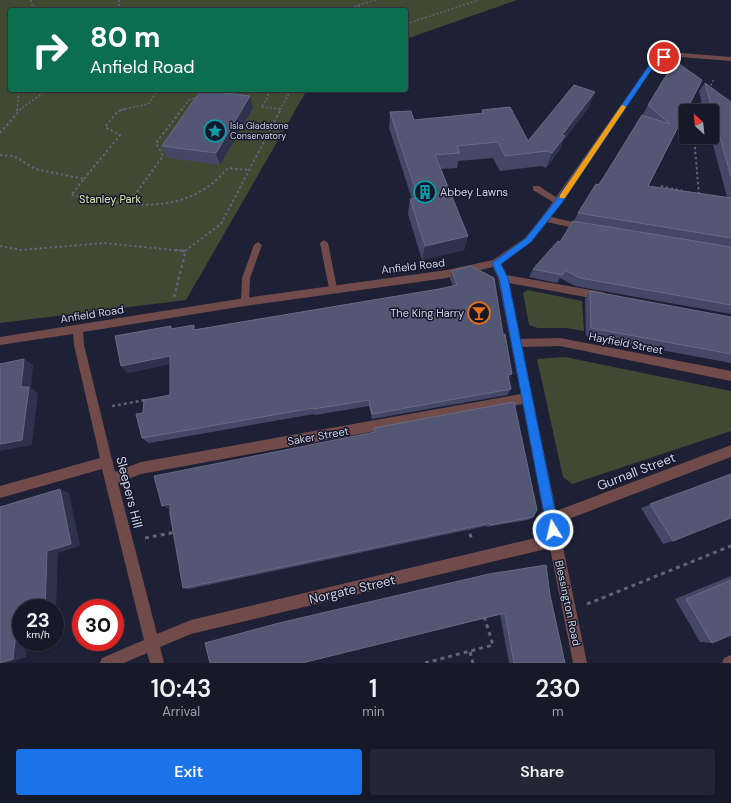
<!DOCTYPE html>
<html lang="en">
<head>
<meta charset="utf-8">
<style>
	body { margin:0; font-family:"DM Sans",sans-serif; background:#232634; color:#f1f3f6; height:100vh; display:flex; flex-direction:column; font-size:15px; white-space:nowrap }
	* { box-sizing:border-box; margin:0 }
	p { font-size:13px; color:#9ea0a8 }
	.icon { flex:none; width:22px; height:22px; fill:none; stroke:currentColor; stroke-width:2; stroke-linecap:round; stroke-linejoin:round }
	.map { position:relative; height:663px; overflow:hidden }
	.panel { display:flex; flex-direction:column; background:#161928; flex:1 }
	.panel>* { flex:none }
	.banner { position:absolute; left:8px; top:8px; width:400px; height:84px; border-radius:4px; box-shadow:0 1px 3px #0004,0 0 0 1px #353845; background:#0b6e4f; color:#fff; overflow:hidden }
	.needle { width:26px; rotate:333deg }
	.buttons { position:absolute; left:679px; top:104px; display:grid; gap:8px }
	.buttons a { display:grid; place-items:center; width:40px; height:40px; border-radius:4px; background:#161928; box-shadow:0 1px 3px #0004,0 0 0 1px #353845; font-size:20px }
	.speed { position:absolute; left:12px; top:599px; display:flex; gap:8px; font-size:20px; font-weight:700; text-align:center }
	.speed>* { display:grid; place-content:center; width:52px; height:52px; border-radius:50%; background:#161928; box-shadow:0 1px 3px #0004,0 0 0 1px #353845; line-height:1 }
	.speed small { font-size:10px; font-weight:400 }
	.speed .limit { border:6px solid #d22; background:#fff; color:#111 }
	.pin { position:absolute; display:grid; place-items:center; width:34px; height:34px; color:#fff; margin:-17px; border:2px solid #fff; border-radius:50%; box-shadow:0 1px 4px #0007 }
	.me { position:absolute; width:44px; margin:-22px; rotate:351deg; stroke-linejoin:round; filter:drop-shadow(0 0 3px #0008) }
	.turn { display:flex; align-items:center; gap:14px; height:84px; padding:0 16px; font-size:18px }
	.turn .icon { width:52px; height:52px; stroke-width:2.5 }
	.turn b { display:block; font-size:28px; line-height:34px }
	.eta { display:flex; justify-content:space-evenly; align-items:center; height:68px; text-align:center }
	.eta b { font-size:24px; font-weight:600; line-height:28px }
	.action { display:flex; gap:8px; margin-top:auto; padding:8px 16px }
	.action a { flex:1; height:46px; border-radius:4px; background:#1a73e8; color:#fff; font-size:16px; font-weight:600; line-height:46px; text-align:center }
	.action a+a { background:#232634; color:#f1f3f6 }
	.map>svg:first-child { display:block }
</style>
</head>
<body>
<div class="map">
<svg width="731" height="663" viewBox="0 0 731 663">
	<rect width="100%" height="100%" fill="#1e2136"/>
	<!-- green -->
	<path fill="#404931" d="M0 0H517L406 39V10H10V90H307L186 300 0 323Z
		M528 290 582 301 584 331 566 328H538L529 325 523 293Z
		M565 357 731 391V431L572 484 563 477 537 359Z"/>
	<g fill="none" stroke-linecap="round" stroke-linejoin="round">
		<!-- path-far3 -->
		<path stroke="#616477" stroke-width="1.5" stroke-dasharray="2 2" stroke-linecap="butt" d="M31 0 32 5 38 10
			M119 0V6L123 10
			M358 6 363 10
			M343 10 376 0
			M406 24 479 0
			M709 89 714 79
			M268 90V97L261 107 281 109
			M17 110 19 90
			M19 110 47 90
			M121 110 148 104 158 90
			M181 110 190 99 199 97
			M280 110 291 90
			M698 110 703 101"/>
		<!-- path-far2 -->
		<path stroke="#616477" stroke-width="2" stroke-dasharray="2.5 2.5" stroke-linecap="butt" d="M17 111V109
			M698 111 699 109
			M0 133 21 109
			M694 137 699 194
			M0 155 14 156 35 169 84 179 71 195C129 205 184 219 228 168L249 170
			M84 179 120 135 105 127 118 111 126 109
			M659 190 660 186 684 191
			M128 204 163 156 156 143 182 109
			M0 246 21 250 104 243 185 251
			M185 251 221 224 281 109"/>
		<!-- path-far1 -->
		<path stroke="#616477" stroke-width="2.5" stroke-dasharray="3 3" stroke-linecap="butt" d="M175 250 185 251
			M174 297 186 250
			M112 406 146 400"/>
		<!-- path -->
		<path stroke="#616477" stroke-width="3" stroke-dasharray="4 4" stroke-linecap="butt" d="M468 526 472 541
			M145 538 176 532
			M587 604 731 546
			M470 652 473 663
			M425 663 493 645 484 616"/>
		<!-- lane -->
		<path fill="#714b4a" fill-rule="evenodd" d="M533 186H539L563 202 562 204H556L533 190Z
			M324 240 328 243 337 288 333 291 329 288 320 243Z
			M258 242 262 245 250 278 249 302 248 304H242L241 302 242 278 254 245Z"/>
		<!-- street -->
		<path fill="#714b4a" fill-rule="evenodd" d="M681 53 731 57V61L681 57 666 59 654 66 551 217 586 225 587 227 586 229 583 230 547 222 531 242 501 264 506 275 602 292 605 293 607 296 605 299 602 300 509 283 520 339 560 338 731 371V381L560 346 522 347 556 511 731 445V457L558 523 587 663H573L550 548 191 634 160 647 164 663H150L147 653 124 663H100L102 658 144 640 102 469 0 498V486L100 458 74 345 73 334 0 345V337L245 298 447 270 493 260 525 238 542 217 650 64 662 56ZM493 267 498 278 521 394 141 462 115 472 84 345 83 332 245 306 447 278ZM523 404 548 535 191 620 157 634 118 483 141 474Z
			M731 655V663H722L724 658Z"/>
	</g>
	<!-- wall -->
	<path fill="#444866" d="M702 80 648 186 727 197 711 137H712V111H704L699 91 705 83 731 102V314L575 286 560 278 557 283 529 277 533 269 560 242 574 221 578 213 646 116 643 114 648 105Z
		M250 96 253 108 220 165 168 158 162 146Z
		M589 107 563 141 559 151 546 168 541 166 500 171 493 158 458 161 457 168 441 169 468 236 464 250 422 260 408 214 410 199H412L389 128 390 112 414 120 481 114 482 110 528 141Z
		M452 271 503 334 512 374 509 379 511 389 507 395 372 419 369 406 315 415 314 414 149 443 142 438 143 413 170 395V364L127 373 172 329H197L439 289 453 286 450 279Z
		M590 291 731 317V363L586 336 585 299Z
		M374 428 533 517 528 520 486 527V526L189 589 183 588 170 509H169L374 432Z
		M731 474 673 541 663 544 641 508Z
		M731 576V635L712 643 700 642 675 599Z
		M550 595 565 663H509L500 614Z"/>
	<!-- shaded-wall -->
	<path fill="#2e324d" d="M595 92 589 107 563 141 559 151 546 168 552 153 562 135Z
		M250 96 253 108 220 165 216 153Z
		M468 236 464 250 422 260 425 246Z
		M170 356 175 363 127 373 121 366Z
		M24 359 33 365 31 388 38 393 32 445 0 451V444L21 387Z
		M512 374 508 381V375Z
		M60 489 69 493 80 546 58 553 55 630V608H45L47 551Z
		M170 504 176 507 169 509 162 506Z
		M21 639V642H27L26 657 9 663H1L15 640Z"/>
	<!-- building -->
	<path fill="#535773" stroke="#666b85" d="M675 61 702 80 648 186 731 198V238L578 213 596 184 599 185 642 115 670 124 648 105Z
		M705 83 731 102V177Z
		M574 85 595 92 562 135 565 136 552 153 547 151 505 156 498 142 457 146 460 153 435 155 468 236 425 246 410 199 418 198 390 112 411 111 414 120 484 113 482 110 510 107 528 141Z
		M201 90 250 96 216 153 162 146Z
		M573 221 731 247V305L580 278 565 270 562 275 533 269 558 241 560 242Z
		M471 266 494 278 503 334H505L512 374 508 375 511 389 372 414 369 400 313 409V408L142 438 136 414 143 413 144 400 170 395V356L121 366 115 336 171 326V329L194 325V330L439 289 457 285 452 271Z
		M590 291 731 317V354L591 328Z
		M24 359 21 387H29L22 440 0 444V364Z
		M514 402 537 510 533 517 490 525V523L183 588 170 514V504L162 506 154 476 375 432 374 428Z
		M731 474V518L673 541 650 504Z
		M60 489 71 544 47 551 45 608H21V640H15L13 659 0 663V507Z
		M546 565 550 595 565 663H514L505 613 302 663H210L205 643 279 623 489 574Z
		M731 580V635L712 643 686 599Z"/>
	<!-- route -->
	<path fill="#1a73e8" stroke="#114b97" d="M662 56 667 57 654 66 561 204 531 242 501 264 508 278 559 530 557 534 553 535 549 534 547 530 499 278 492 263 526 238 556 200 650 64Z"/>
	<!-- slow -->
	<path fill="#f59e0b" d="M623 105 626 107 565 198H560V195L621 106Z"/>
	<!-- icons -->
	<defs>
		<g id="sight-ring" transform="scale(1.15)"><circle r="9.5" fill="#15172c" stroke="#0f9aa8" stroke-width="1.5"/><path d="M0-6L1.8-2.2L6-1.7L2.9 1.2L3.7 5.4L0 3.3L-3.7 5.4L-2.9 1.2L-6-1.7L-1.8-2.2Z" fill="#0f9aa8"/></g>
		<g id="building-ring" transform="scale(1.15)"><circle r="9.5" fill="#15172c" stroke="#0f9aa8" stroke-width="1.5"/><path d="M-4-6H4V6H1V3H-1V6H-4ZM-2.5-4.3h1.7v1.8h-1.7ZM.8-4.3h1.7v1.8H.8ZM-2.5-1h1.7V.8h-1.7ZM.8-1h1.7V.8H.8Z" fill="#0f9aa8"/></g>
		<g id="bar-ring" transform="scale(1.15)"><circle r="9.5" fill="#15172c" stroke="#e8710a" stroke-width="1.5"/><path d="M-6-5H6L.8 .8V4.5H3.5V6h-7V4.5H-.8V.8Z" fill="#e8710a"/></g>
	</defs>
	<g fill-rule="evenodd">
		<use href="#sight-ring" x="215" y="131"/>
		<use href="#building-ring" x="425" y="192"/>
		<use href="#bar-ring" x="479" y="313"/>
	</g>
	<g text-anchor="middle" stroke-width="3" stroke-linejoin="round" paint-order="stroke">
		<!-- far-poi labels -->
		<g font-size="9" fill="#d0d3e1" stroke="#15172c" text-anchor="start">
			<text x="230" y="129">Isla Gladstone<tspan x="230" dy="10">Conservatory</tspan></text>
		</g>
		<!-- poi labels -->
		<g font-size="11" fill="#d0d3e1" stroke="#15172c" text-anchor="start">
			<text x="440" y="196">Abbey Lawns</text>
			<text x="464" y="317" text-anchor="end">The King Harry</text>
		</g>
		<!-- park labels -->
		<g font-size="11" fill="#d9efb1" stroke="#15172c">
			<text x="110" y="203">Stanley Park</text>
		</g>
		<!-- street labels -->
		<g font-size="11" fill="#d0d3e1" stroke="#15172c">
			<text transform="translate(413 266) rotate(-7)" y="4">Anfield Road</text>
			<text transform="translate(92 314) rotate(-9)" y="4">Anfield Road</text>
			<text transform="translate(626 343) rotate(11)" y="4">Hayfield Street</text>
			<text transform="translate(318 436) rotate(-10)" y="4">Saker Street</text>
			<text transform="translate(568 603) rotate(78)" y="4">Blessington Road</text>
		</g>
		<!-- near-street labels -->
		<g font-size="13" fill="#d0d3e1" stroke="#15172c">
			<text transform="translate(636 471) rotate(-21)" y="5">Gurnall Street</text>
			<text transform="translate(130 492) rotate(76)" y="5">Sleepers Hill</text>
			<text transform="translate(352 589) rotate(-13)" y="5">Norgate Street</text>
		</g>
	</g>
</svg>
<div class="buttons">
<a><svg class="needle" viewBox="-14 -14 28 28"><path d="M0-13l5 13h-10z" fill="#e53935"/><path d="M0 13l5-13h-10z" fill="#9ea0a8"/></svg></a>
</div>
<div class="speed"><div>23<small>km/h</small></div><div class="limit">30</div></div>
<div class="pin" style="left:664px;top:57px;background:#d93025"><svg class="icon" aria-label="arrive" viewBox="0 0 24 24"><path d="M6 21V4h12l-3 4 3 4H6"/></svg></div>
<svg class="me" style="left:553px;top:530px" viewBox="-20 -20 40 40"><circle r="17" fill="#1a73e8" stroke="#fff" stroke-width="3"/><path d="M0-11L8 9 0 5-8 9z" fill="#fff"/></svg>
<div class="banner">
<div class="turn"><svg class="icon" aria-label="right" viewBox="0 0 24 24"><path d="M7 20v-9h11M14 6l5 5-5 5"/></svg><div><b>80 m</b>Anfield Road</div></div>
</div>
</div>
<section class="panel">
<div class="eta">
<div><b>10:43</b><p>Arrival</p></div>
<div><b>1</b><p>min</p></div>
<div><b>230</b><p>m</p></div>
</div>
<div class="action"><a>Exit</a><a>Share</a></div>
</section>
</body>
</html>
